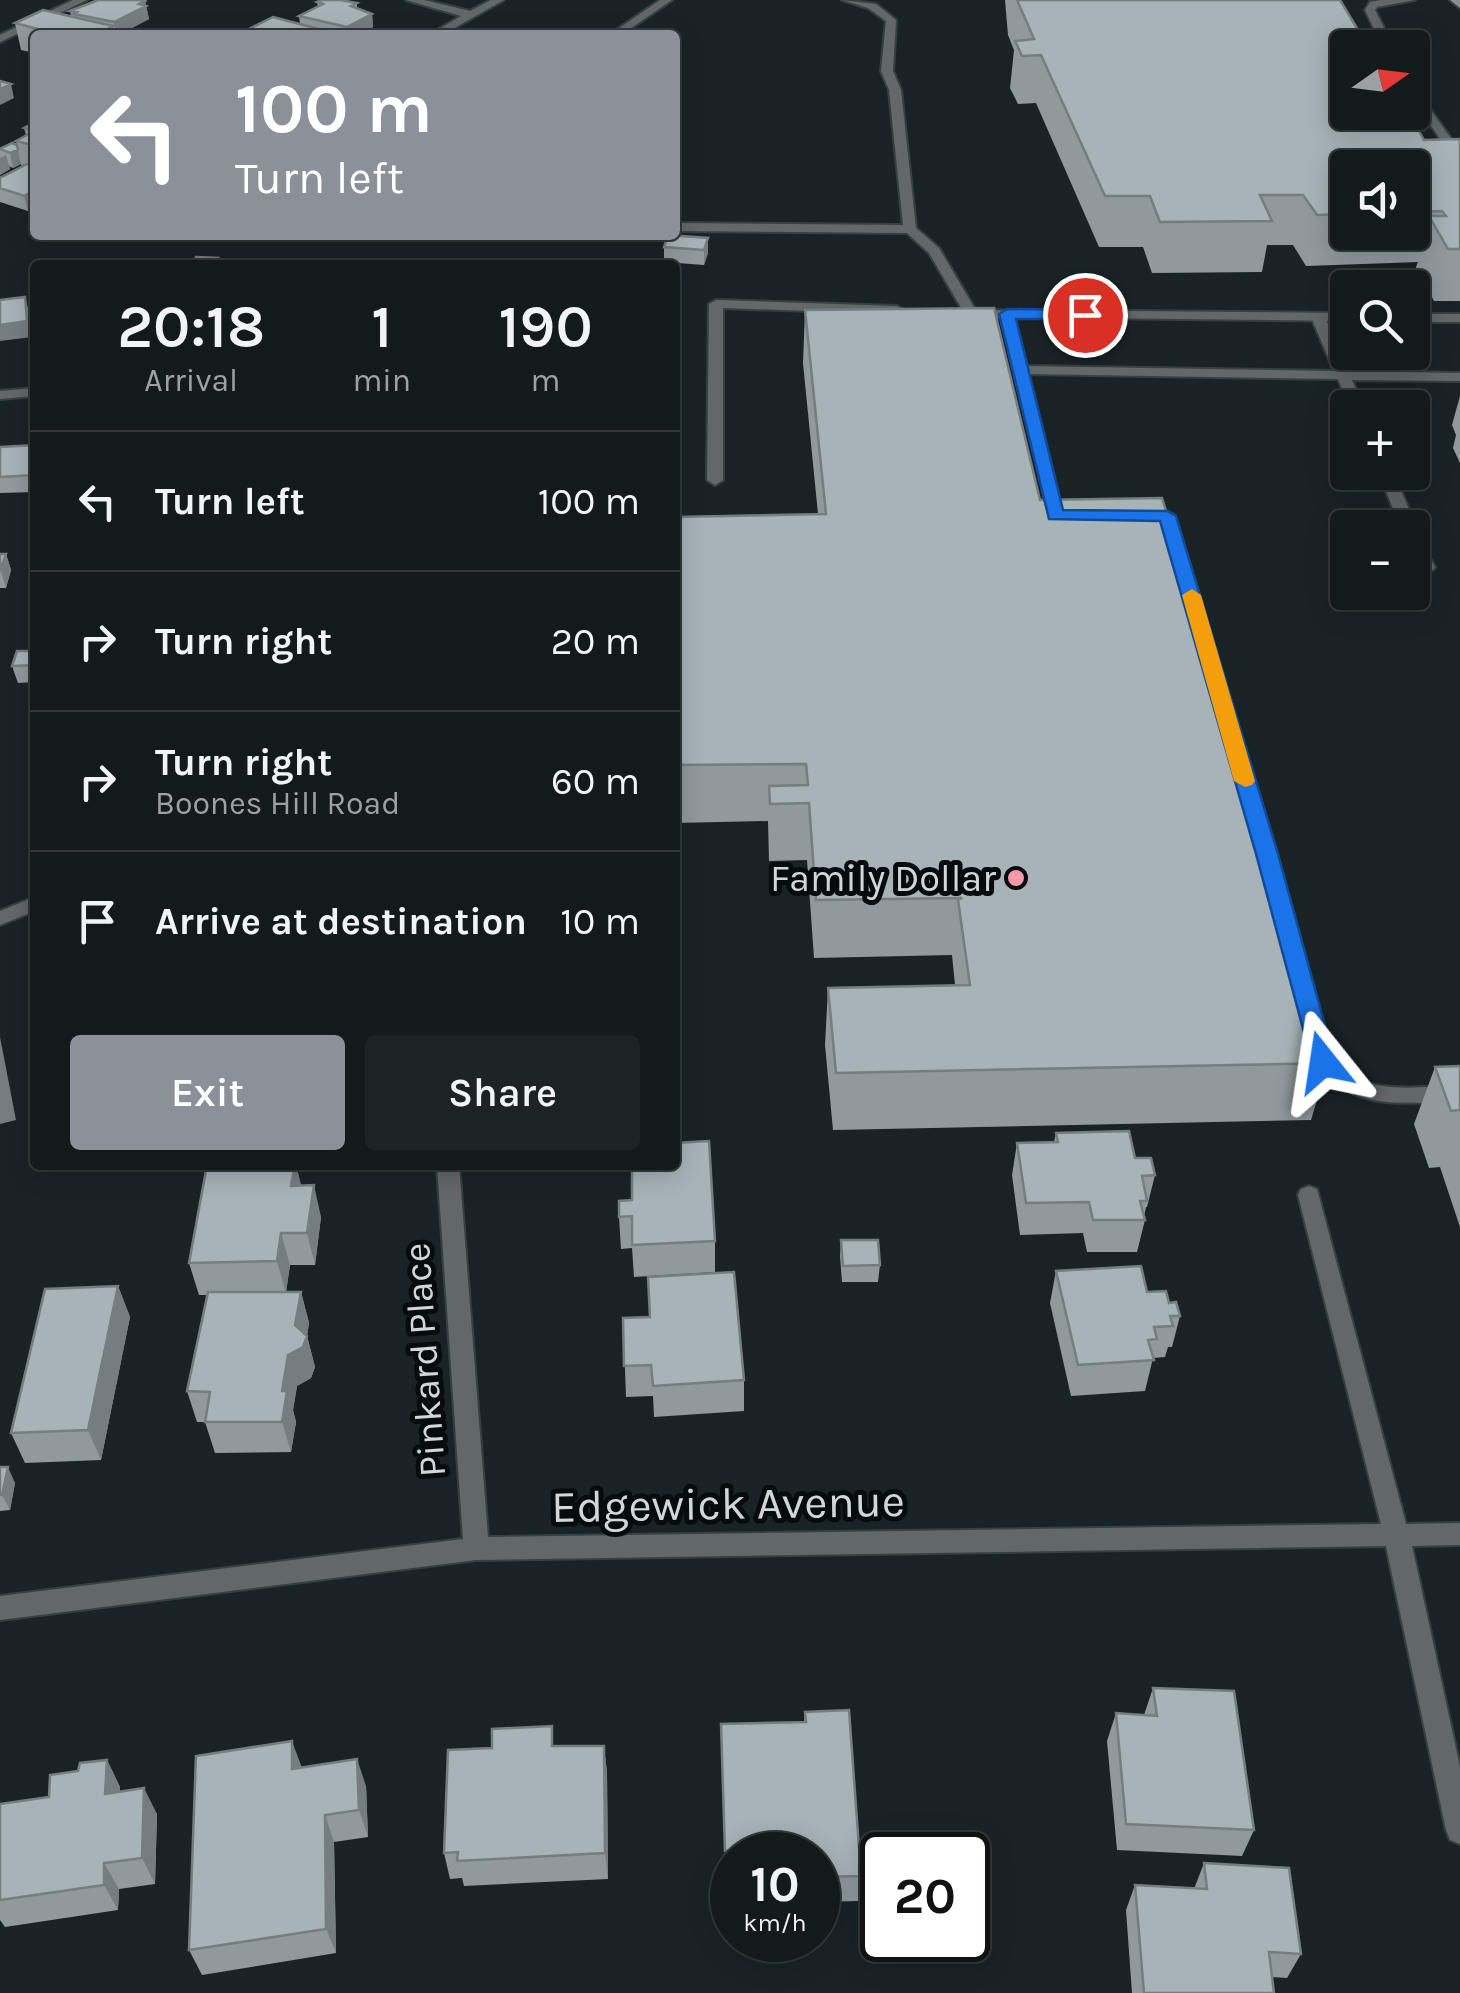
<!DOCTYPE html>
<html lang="en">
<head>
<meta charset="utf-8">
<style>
	body { margin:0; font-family:Karla,sans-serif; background:#1c2325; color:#f1f3f6; height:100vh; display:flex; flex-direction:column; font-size:38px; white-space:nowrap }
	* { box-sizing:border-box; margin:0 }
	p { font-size:32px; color:#9da1a3 }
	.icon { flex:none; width:55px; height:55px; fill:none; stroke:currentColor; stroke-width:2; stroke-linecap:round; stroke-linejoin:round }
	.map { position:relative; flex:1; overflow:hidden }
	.panel { position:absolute; left:30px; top:260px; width:650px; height:910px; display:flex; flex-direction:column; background:#131a1c; border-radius:10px; box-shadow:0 5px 25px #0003,0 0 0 2px #32383b }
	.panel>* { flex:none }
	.top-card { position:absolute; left:30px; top:30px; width:650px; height:210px; border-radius:10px; box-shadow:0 5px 25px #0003,0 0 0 2px #32383b; background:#8c9099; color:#fff; overflow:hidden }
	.needle { width:65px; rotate:76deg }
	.fabs { position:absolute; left:1330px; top:30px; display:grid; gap:20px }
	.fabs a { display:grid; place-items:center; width:100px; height:100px; border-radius:10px; background:#131a1c; box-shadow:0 5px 25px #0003,0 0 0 2px #32383b; font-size:50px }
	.speed { position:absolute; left:710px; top:1832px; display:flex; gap:20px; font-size:50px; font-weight:700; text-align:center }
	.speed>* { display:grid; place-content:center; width:130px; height:130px; border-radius:50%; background:#131a1c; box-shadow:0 5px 25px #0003,0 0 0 2px #32383b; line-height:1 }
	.speed small { font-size:25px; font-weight:400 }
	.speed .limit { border:5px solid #111; border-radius:15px; background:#fff; color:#111 }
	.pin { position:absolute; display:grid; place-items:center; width:85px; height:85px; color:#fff; margin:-42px; border:5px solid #fff; border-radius:50%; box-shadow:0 2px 10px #0007 }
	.me { position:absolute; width:110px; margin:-55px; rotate:345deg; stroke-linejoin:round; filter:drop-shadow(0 0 8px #0008) }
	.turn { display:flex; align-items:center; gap:35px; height:210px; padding:0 40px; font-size:45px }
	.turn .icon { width:130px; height:130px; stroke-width:2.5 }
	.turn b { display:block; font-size:70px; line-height:85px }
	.eta { display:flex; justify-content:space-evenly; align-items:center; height:170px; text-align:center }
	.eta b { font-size:60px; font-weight:600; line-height:70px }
	.primary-button { display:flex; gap:20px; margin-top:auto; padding:20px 40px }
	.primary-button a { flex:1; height:115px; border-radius:10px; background:#8c9099; color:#fff; font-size:40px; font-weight:600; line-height:115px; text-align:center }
	.primary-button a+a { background:#1c2325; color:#f1f3f6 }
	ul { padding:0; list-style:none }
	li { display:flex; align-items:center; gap:30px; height:140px; padding:0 40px; border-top:2px solid #32383b }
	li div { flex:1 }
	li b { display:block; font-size:38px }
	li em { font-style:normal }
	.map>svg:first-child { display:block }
</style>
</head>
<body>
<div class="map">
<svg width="1460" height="1993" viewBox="0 0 1460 1993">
	<rect width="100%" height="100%" fill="#192326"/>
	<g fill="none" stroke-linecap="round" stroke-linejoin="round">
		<!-- lane casing -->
		<g stroke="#364042" stroke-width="4">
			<path id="lane" d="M660 0H672L621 35H609Z
				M842 0 876 4 896 20 893 71 901 90 916 228 939 248 975 309 1012 311 1026 366 1334 371 1311 317 1318 313 1325 317 1348 371 1460 373V381L1352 380 1364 408H1350L1338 379 1028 374 1062 511 1071 516 1063 521 1050 519 1001 318 966 316 929 253 907 233 675 231V223L903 225 889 90 881 71 886 21 868 8Z
				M1381 0H1415L1377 7 1375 10 1394 48H1383L1365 10 1370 2Z
				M1412 84 1460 151V164L1456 163 1412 97Z
				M716 300 897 306 904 310 897 314 723 308V480L715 485 707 480 709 304Z
				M1378 472H1393L1417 528 1415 531 1435 567 1433 570H1421C1412 556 1412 544 1412 528H1401Z
				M1167 511 1175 516 1203 608 1201 611 1195 613 1187 608 1161 521 1147 519 1144 516 1152 511Z
				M1217 684 1226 689 1303 954 1293 961 1283 954 1208 689Z
				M1318 1037 1325 1040C1332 1052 1336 1065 1348 1073 1377 1095 1426 1086 1460 1085V1101C1396 1103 1338 1114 1308 1045L1311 1040Z"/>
		</g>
		<!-- street casing -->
		<g stroke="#364042" stroke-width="4">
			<path id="street" d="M73 0H87L0 42V35Z
				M406 0H424L470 11 491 0H504L442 35H429L461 16Z
				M1007 310 1348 313V321L1002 317 1000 314Z
				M1412 314H1460V322H1412Z
				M35 388V396L0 399V391Z
				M35 897V911L0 925V911Z
				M437 1165H459L488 1537 1381 1524 1298 1195 1301 1189 1309 1186 1317 1189 1406 1524 1460 1523V1545L1412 1546 1460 1767V1844L1450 1840 1446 1830 1386 1546 476 1560 0 1620V1596L463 1539Z"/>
		</g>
		<!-- secondary casing -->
		<g stroke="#364042" stroke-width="4">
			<path id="secondary" d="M1450 0H1460V8Z"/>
		</g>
		<!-- lane -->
		<use href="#lane" fill="#626769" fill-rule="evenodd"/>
		<!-- street -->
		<use href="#street" fill="#626769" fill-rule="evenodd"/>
		<!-- secondary -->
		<use href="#secondary" fill="#888f92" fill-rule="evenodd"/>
	</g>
	<!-- wall -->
	<path fill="#909a9d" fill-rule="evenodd" d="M1005 0H1340L1424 140 1460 139V301H1434L1416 267 1418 262 1306 266 1293 245H1267L1262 272 1152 273 1143 247H1099L1036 103 1018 104 1010 88 1014 50 1008 35ZM1348 168H1412V232H1348Z
		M145 1 149 19 119 35H35V53L21 50 15 23 71 16 70 11Z
		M317 2 357 3V8L372 14 373 27 359 35H218L243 34V32L300 24 299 16 318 7Z
		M35 122V207L28 211 0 202V178L22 167 21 164 13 168 9 166 10 169 0 175V149L17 145 16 141 26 135 24 128Z
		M708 238V253L704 265 664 262V247Z
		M805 310 1040 500 1226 703 1222 721 1328 1063 1311 1120 833 1130 825 1045 828 988 955 985 952 955 814 958 807 860 769 861 768 821 675 823V517L818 514 803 363Z
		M1460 396V463L1453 448 1456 435 1452 425Z
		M35 445V492L0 493V447Z
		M0 554H6L11 570 6 588H0Z
		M35 651V682L18 683 12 666Z
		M1460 1066V1227L1440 1167 1429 1168 1414 1124 1435 1067Z
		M1056 1133 1155 1175 1147 1207H1146L1144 1216 1145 1220 1137 1252H1087L1083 1233 1020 1235 1012 1175 1017 1143 1054 1142Z
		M207 1165H296L301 1186 321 1217 315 1265H290L286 1292H301L309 1323 307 1336 315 1367 311 1378 297 1386 293 1410 296 1422 291 1452 215 1453 205 1422H197L187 1391 207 1295H199L189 1263Z
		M632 1200 715 1241V1272L634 1277 632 1248 621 1249 619 1217Z
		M841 1240 880 1265 878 1282H842L840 1256Z
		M1056 1271 1147 1292 1169 1303 1180 1316 1172 1347H1168L1165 1357 1153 1358 1145 1391 1071 1396 1050 1303Z
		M118 1286 130 1317 101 1460 25 1463 11 1433Z
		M650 1317 744 1380V1411L654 1417 653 1396 626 1397 623 1318Z
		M0 1467 15 1483 10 1510 0 1511Z
		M1153 1688 1254 1830 1242 1856 1117 1850 1107 1741 1116 1713 1144 1715Z
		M805 1712 861 1876 858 1901 818 1902V1855H732V1877H726L721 1724 804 1722Z
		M555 1746H604L607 1773 608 1879 464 1886 462 1878 450 1879 444 1853Z
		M107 1760 120 1787V1791L157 1814 155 1884 119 1889 118 1910 5 1927 0 1920V1804L49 1797 78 1771Z
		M302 1767 366 1786 368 1837 334 1842 336 1953 202 1975 189 1950Z
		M1204 1863 1301 1954 1287 1978 1272 1977 1274 1993H1132L1126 1910 1135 1885 1194 1889Z"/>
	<!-- shaded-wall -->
	<path fill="#757d80" d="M145 1 149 19 117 35 114 22Z
		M372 14 373 27 359 35H348L347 27Z
		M113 26 115 35H96Z
		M11 84 14 98 0 105V89Z
		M18 150 21 164 13 168 10 153Z
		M6 155 10 169 0 175V158Z
		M35 190V207L28 211 24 196Z
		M708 238V253L704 265V250Z
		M25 297 29 312 32 337 0 341V325Z
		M6 554 11 570 6 588 1 571Z
		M0 1037 16 1120 0 1124Z
		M295 1165H296L303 1193 291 1186Z
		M314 1185 321 1217 315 1265 307 1233Z
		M281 1233 290 1265 286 1293 277 1261Z
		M118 1286 130 1317 101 1460 88 1430Z
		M301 1292 309 1323 307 1336 315 1367 311 1378 297 1386 293 1410 296 1422 291 1452 282 1422V1391Z
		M8 1467 15 1483 10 1510 2 1495Z
		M292 1741 302 1768 292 1769Z
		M604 1746 607 1773 608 1879 605 1853Z
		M357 1759 366 1786 368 1837 359 1810Z
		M107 1760 120 1787 119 1820 105 1794Z
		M144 1788 157 1814 155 1884 142 1858Z
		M325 1815 334 1842 336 1953 326 1929Z
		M104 1863 119 1889 118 1910 104 1885Z"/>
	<!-- building -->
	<path fill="#a7b3b7" stroke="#757d80" stroke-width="2.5" d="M98 0H143L145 1 139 4 146 6 114 22 74 14 77 12 70 11Z
		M322 0H340L357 3 351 6 372 14 347 27 299 16 323 4 317 2Z
		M1017 0H1340L1369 48H1348V112H1408L1424 140 1460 139V249H1448L1429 216H1446L1442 211 1412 212V168H1348V214L1317 215 1303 195H1260L1272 221 1160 222 1150 196H1105L1041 55 1022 56 1015 41 1034 39Z
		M43 10 113 26 96 35H60L15 23Z
		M273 17 326 31 314 35H254L243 32Z
		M228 30 245 35H218Z
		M0 81 11 84 0 89Z
		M35 122V144L32 145 16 141 34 131 24 128Z
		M12 143 17 145 18 150 10 153 0 149Z
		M27 164 35 167V190L24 196 0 188V178Z
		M668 235 708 238 704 250 664 247Z
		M196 257 218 258 215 265H192Z
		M414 262 436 264 413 265Z
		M25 297 27 321 0 325V300Z
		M994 308 1040 500 1162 498 1226 703H1217L1328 1063 836 1073 828 988 970 985 958 900 962 898 816 900 809 803 770 804 769 786 808 785 806 764 675 765V517L826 514 805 310Z
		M35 445V475L0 477V447Z
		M0 554H6L0 571Z
		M17 651H35V665L12 666Z
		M1460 1066V1110L1451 1111 1435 1067Z
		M1129 1131 1135 1158H1151L1155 1175 1142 1176 1147 1201H1140L1145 1220H1093L1089 1202 1026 1203 1017 1143 1058 1142 1056 1133Z
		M709 1141 715 1241 632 1245V1216L619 1217V1201L632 1200V1165H675V1143Z
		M207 1165H295L291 1186 314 1185 307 1233H281L277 1261 189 1263Z
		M841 1240H878L880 1265 843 1266Z
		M1141 1266 1147 1292 1166 1291 1169 1303 1176 1302 1180 1316H1170L1173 1326 1154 1327 1157 1339 1148 1340 1154 1360 1078 1365 1056 1271Z
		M734 1272 744 1380 653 1386 651 1365 624 1366 623 1318 650 1317 648 1277Z
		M118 1286 88 1430 11 1433 45 1289Z
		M208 1292H301L295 1325 307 1336 303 1347 288 1355 282 1391H287L282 1422H205L210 1392 187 1391Z
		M0 1467H8L2 1495H0Z
		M1153 1688 1234 1691 1254 1830 1126 1824 1116 1713 1157 1716Z
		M849 1710 861 1876 818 1877V1855H806V1849L725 1851 721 1724 806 1722 805 1712Z
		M552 1726V1746H604L605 1853 457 1861 458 1852 444 1853 448 1750 492 1748V1729Z
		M292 1741V1769L357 1759 359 1810 325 1815 326 1929 189 1950 196 1756Z
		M107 1760 105 1794 144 1788 142 1858 104 1863V1885L0 1900V1804L49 1797 50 1775 78 1771 80 1763Z
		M1204 1863 1289 1868 1301 1954 1269 1952 1274 1993H1144L1135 1885 1207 1889Z"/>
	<!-- route -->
	<path fill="#1a73e8" stroke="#114b97" stroke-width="2.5" d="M1007 309 1085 310 1092 315 1085 319H1016L1063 510 1167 511 1176 516 1278 854 1335 1062 1332 1069H1315L1312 1062 1256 854 1160 521 1049 519 999 314Z"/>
	<!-- slow -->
	<path fill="#f59e0b" d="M1192 589 1201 595 1255 781 1252 785 1245 787 1234 781 1182 595Z"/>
	<!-- markers -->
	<circle fill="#f39aa9" stroke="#070b0d" stroke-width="4" cx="1016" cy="878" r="10"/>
	<g text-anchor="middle" stroke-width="10" stroke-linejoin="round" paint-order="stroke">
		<!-- poi labels -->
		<g font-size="38" fill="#d0d7d8" stroke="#070b0d" text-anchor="end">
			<text x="996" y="891">Family Dollar</text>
		</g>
		<!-- street labels -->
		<g font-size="38" fill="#d0d7d8" stroke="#070b0d">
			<text transform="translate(424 1360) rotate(-94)" y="13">Pinkard Place</text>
		</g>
		<!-- near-street labels -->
		<g font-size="45" fill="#d0d7d8" stroke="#070b0d">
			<text transform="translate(728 1503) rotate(-1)" y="16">Edgewick Avenue</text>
		</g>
	</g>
</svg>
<div class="fabs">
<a><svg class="needle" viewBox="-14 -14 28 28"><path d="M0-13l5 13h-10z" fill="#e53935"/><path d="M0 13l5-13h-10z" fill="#9da1a3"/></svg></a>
<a><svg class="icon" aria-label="sound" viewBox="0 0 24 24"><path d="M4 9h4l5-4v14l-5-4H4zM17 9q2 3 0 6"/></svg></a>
<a><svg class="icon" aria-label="search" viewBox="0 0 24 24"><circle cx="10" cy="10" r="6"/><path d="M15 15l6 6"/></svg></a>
<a>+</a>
<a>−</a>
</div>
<div class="speed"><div>10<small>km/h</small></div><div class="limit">20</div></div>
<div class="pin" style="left:1085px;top:315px;background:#d93025"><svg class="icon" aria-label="arrive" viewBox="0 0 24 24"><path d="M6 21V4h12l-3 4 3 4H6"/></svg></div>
<svg class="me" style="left:1323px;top:1062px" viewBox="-20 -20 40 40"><path d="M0-17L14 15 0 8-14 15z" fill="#1a73e8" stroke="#fff" stroke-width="4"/></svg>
<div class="top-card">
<div class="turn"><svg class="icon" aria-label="left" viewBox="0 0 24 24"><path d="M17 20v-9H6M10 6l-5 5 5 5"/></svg><div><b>100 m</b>Turn left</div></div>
</div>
<section class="panel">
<div class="eta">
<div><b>20:18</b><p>Arrival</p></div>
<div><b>1</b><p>min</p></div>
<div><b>190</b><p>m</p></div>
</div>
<ul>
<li><svg class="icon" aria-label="left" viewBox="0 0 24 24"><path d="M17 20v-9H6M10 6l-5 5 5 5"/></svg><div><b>Turn left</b></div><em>100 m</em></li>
<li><svg class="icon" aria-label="right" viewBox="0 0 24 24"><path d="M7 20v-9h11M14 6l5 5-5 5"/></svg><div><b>Turn right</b></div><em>20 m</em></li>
<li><svg class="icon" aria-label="right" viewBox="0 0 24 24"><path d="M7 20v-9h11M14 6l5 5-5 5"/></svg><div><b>Turn right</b><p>Boones Hill Road</p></div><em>60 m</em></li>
<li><svg class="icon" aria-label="arrive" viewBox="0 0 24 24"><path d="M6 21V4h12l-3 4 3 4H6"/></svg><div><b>Arrive at destination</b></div><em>10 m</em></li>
</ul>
<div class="primary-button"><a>Exit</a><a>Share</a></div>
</section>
</div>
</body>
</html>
